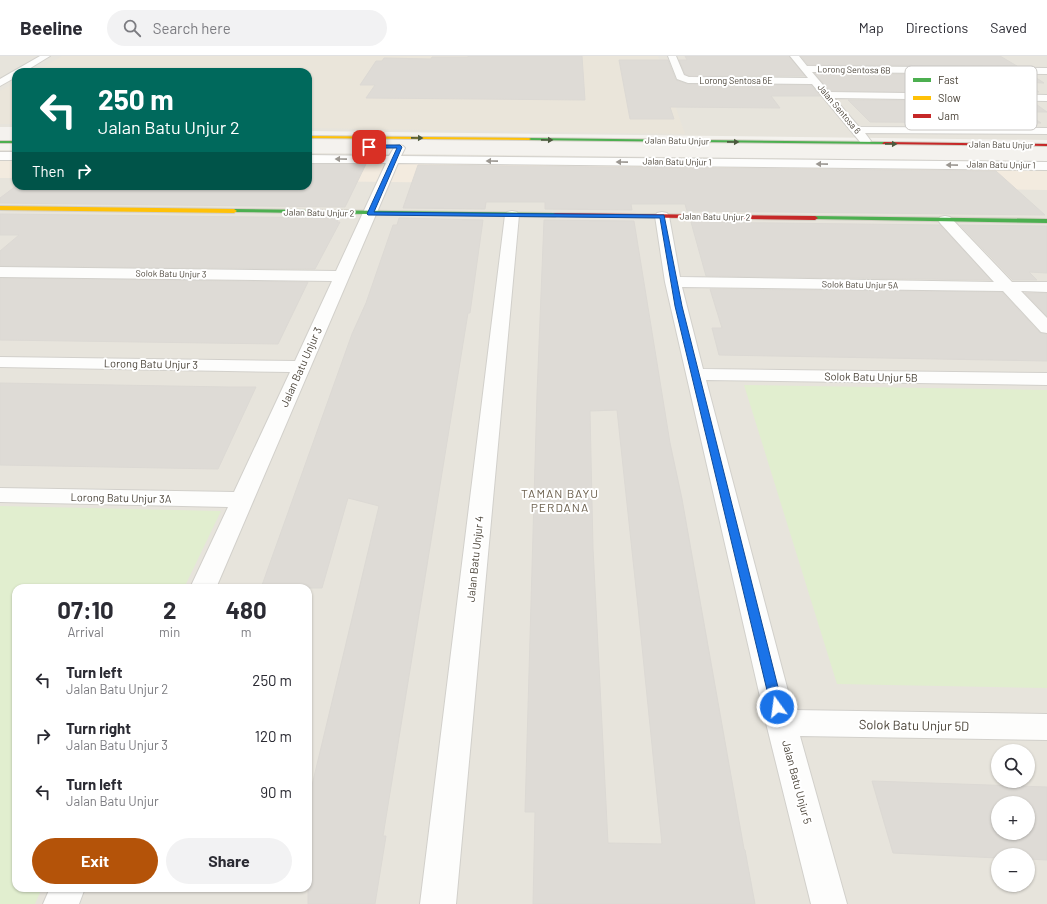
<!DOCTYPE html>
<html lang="en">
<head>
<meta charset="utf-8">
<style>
	body { margin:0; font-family:Barlow,sans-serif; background:#f2f2f3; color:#2b2b33; height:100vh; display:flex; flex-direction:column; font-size:15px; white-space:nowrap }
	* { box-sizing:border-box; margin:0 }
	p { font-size:13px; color:#7c7c81 }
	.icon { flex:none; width:22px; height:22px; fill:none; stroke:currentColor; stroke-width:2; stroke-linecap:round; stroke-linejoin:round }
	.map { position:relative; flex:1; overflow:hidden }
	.details { position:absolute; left:12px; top:528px; width:300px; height:308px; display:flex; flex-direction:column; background:#fff; border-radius:12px; box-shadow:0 1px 3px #0004 }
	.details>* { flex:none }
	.top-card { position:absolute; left:12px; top:12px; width:300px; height:122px; border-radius:12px; box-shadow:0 1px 3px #0004; background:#00695c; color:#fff; overflow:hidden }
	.tools { position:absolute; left:991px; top:688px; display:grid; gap:8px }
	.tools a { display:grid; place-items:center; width:44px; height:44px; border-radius:50%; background:#fff; box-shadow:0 1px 3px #0004; font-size:20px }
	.pin { position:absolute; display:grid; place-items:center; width:34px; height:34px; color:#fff; margin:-17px; border-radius:8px; box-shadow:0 2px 6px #0006 }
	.me { position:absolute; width:44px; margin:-22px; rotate:346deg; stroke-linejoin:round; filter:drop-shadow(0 0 3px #0008) }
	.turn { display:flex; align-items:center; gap:14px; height:84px; padding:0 20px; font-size:18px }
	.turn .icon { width:52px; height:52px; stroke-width:2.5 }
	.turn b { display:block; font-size:28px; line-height:34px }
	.then { display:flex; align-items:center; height:38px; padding:0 20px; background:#0003; gap:8px; font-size:15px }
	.eta { display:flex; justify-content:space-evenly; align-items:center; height:68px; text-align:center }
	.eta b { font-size:24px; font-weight:700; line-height:28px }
	.cta { display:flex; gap:8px; margin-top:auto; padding:8px 20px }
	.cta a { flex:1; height:46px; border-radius:24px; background:#b45309; color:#fff; font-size:16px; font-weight:700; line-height:46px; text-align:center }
	.cta a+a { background:#f2f2f3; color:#2b2b33 }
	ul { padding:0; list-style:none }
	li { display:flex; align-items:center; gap:12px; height:56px; padding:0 20px }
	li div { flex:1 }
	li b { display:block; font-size:15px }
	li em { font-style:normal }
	header { display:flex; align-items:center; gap:24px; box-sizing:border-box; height:56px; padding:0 20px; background:#fff; border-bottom:1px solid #e1e1e2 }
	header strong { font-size:19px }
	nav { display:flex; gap:22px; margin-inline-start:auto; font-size:14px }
	.search { width:280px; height:36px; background:#f2f2f3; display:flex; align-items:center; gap:10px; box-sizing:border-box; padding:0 14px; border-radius:22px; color:#7c7c81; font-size:15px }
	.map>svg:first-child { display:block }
</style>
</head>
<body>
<header>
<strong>Beeline</strong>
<div class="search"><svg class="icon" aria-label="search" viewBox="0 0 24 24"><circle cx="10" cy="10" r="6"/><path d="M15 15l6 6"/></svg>Search here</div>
<nav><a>Map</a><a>Directions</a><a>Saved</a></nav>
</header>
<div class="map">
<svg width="1047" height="848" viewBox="0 0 1047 848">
	<rect width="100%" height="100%" fill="#f4f2ee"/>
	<!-- residential -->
	<path fill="#e7e4dc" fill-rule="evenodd" d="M0 0H1047V84L308 75V16H16V71H0Z
		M0 94H16V130H308V97L1047 105V848H0ZM16 532H308V832H16ZM998 695H1028V725H998ZM998 747H1028V777H998ZM998 799H1028V829H998Z"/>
	<!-- commercial -->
	<path fill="#f3ebdf" d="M0 101H16V122H0Z
		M308 104 1047 112V134L308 125Z"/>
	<!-- education -->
	<path fill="#eae5da" d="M62 0H658L685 78 308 72V16H34Z
		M16 26V68H0V35Z"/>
	<!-- green -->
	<path fill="#e1eecf" d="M744 329 1047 334V632L837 628Z
		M0 450 221 455 184 532H16V832H42L35 848H0Z"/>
	<!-- building -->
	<path fill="#dedbd6" stroke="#dcd9d4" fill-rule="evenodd" d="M468 0H582L585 44 366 42 375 29H360L376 5H382L384 2 431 3 432 1H468Z
		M685 0H789L805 20H689L685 18 679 4H687Z
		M801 0H1000L1017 10 808 9Z
		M619 4H668L676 24 687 28 811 29 820 40H771L780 52 670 51 674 63H630Z
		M815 18 1032 19 1044 27 1024 26 1039 36H1017L1019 37 830 35Z
		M848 44 1033 46 1047 56H1025L1041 67 870 66Z
		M308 108H366L345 151 0 147V142L16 130H308Z
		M418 109 996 115 1045 159 687 155 685 148H631L632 154 545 153V146H486L485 153 403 152Z
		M0 158 339 162 337 166H340L315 213 0 210V195L19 179H0Z
		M399 162 483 164 470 257H468L383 780H386L375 848H308V746L379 450 348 442 322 532H261L352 278 366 247 393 169H397Z
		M544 164 634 165 670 387 682 443 744 793 745 794 755 848H533L535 756H525L537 338ZM617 354 638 551 662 788 608 787 593 492 590 355Z
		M691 166 940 169 991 224 706 220Z
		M960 169 1047 170V217L1029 216 1037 224H1013Z
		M0 222 308 226 278 288 0 284Z
		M710 233 1002 236 1040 277 1047 278V305L719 299 712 272H722Z
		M1025 237H1047V260Z
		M0 327 229 331H256L218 413 0 409Z
		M872 725 1047 731V804L1028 803V799H998V802L893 797ZM998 747H1028V777H998Z"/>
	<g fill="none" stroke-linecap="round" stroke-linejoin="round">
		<!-- street casing -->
		<g stroke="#d2d0cb" stroke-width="2">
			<path id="street" d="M40 0H50L24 16H16V21L0 30V23Z
				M668 0H676L684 19 689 21 808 22 790 0H799L807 10 1047 12V18L812 16 829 36 1047 39V45L834 42 859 71 1047 72V78L865 77 871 85 869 87H861L812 28 688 27 677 23Z
				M399 89 403 90 405 92 401 100 1047 106V114L398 107 216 532H190L228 451 0 446V432L234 436 290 316 0 311V301L295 305 332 225 0 221V211L336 215 386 107H308V99L389 100 395 90Z
				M0 96H16V104H0Z
				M512 155 517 156 519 159 456 848H420L505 159 507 156Z
				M662 156 667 157 669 160 680 221 994 226 940 167 938 164 940 161 945 160 950 161 1012 226H1047V236L1021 235 1047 262V277L1041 276 1003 235 682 231 703 313 1047 317V329L706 324 793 654 1047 658V684L800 680 847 848H811L766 667 665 226 655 160 657 157Z
				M50 832H85L79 848H43Z"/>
		</g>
		<!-- fast casing -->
		<g stroke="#d3cfc5" stroke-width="2">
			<path id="fast" d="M529 82 884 86 886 87 884 88 527 84Z
				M0 85H16V87H0Z
				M234 153 555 157 558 159 555 161 232 156 231 155Z
				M815 160 1047 163V167L813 163V161Z"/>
		</g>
		<!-- slow casing -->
		<g stroke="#d3cfc5" stroke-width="2">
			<path id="slow" d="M308 80 529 82 531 83 529 84 308 82Z
				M0 150 234 153 237 155 234 157 0 154Z"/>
		</g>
		<!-- jam casing -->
		<g stroke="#d3cfc5" stroke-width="2">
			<path id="jam" d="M884 86 1047 88V90L882 88Z
				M555 157 815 160 818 162 815 164 553 160 552 159Z"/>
		</g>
		<!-- street -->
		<use href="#street" fill="#fdfdfc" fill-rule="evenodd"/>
		<!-- fast -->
		<use href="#fast" fill="#4caf50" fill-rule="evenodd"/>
		<!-- slow -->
		<use href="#slow" fill="#ffc107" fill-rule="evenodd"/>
		<!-- jam -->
		<use href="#jam" fill="#c62828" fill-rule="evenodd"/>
	</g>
	<!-- one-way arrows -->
	<defs><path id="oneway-solid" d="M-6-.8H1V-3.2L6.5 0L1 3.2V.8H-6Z"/></defs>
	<g fill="#4b593e">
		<use href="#oneway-solid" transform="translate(417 82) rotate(1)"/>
		<use href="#oneway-solid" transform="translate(547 84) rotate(1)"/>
		<use href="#oneway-solid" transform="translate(733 86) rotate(1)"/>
		<use href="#oneway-solid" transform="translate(891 88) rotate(1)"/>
	</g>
	<g fill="#9b9791">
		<use href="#oneway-solid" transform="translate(341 103) rotate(-179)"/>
		<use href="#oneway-solid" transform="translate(492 105) rotate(-179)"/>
		<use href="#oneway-solid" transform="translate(622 106) rotate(-179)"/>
		<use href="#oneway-solid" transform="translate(822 108) rotate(-179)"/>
		<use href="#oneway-solid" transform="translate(952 109) rotate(-179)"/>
	</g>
	<!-- route -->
	<path fill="#1a73e8" stroke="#114b97" d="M369 89H400L402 91 374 156 664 159 682 250 783 651 781 655 777 656 773 655 771 651 675 250 660 162 368 159 367 158 397 92H367Z"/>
	<g text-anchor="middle" stroke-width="4" stroke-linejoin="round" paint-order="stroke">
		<!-- far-street labels -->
		<g font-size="9" fill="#4b4439" stroke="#fff">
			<text transform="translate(854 14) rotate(1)" y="3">Lorong Sentosa 6B</text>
			<text x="736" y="28">Lorong Sentosa 6E</text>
			<text transform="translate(839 53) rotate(50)" y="3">Jalan Sentosa 6</text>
			<text transform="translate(677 85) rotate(1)" y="3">Jalan Batu Unjur</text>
			<text transform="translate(1001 89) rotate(1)" y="3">Jalan Batu Unjur</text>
			<text transform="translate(677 106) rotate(1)" y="3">Jalan Batu Unjur 1</text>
			<text transform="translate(1001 109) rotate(1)" y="3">Jalan Batu Unjur 1</text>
			<text transform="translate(319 157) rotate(1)" y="3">Jalan Batu Unjur 2</text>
			<text transform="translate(715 161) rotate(1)" y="3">Jalan Batu Unjur 2</text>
			<text transform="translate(171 218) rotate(1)" y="3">Solok Batu Unjur 3</text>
			<text transform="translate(860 229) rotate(1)" y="3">Solok Batu Unjur 5A</text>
		</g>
		<!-- street labels -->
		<g font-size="11" fill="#4b4439" stroke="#fff">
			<text transform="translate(151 308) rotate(1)" y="4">Lorong Batu Unjur 3</text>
			<text transform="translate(301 311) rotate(-66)" y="4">Jalan Batu Unjur 3</text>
			<text transform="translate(871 321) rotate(1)" y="4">Solok Batu Unjur 5B</text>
			<text transform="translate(121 442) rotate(1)" y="4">Lorong Batu Unjur 3A</text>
			<text transform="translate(475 503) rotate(-84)" y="4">Jalan Batu Unjur 4</text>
			<text transform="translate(797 726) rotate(75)" y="4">Jalan Batu Unjur 5</text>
		</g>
		<!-- neighbourhood labels -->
		<g font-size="12" letter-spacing="1" fill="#6e6250" stroke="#fff">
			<text x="560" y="442">TAMAN BAYU<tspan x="560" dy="14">PERDANA</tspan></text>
		</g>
		<!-- near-street labels -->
		<g font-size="13" fill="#4b4439" stroke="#fff">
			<text transform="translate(914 669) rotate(1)" y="5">Solok Batu Unjur 5D</text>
		</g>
	</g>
	<!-- legend -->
	<rect x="905" y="10" width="132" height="64" rx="6" fill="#fff" stroke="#c9c7c4" stroke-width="1"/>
	<rect x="913" y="22" width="18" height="4" fill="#4caf50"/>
	<rect x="913" y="40" width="18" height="4" fill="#ffc107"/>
	<rect x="913" y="58" width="18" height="4" fill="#c62828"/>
	<g font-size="11" fill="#4b4439">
		<text x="938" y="28">Fast</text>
		<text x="938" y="46">Slow</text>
		<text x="938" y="64">Jam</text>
	</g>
</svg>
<div class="tools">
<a><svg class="icon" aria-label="search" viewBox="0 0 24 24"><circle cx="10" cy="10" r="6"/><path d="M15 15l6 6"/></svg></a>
<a>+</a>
<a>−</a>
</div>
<div class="pin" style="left:369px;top:91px;background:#d93025"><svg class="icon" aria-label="arrive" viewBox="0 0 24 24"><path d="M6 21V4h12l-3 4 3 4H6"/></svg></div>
<svg class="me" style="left:777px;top:651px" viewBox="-20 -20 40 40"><circle r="17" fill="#1a73e8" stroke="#fff" stroke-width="3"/><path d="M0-11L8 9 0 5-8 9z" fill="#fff"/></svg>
<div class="top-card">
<div class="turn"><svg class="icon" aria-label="left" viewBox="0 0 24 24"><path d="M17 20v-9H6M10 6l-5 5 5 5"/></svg><div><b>250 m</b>Jalan Batu Unjur 2</div></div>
<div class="then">Then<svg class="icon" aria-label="right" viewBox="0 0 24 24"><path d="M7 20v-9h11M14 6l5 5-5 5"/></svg></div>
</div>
<section class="details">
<div class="eta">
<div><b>07:10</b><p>Arrival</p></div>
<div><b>2</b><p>min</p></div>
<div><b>480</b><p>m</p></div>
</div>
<ul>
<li><svg class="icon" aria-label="left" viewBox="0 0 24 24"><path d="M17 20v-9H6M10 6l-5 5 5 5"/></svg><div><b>Turn left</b><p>Jalan Batu Unjur 2</p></div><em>250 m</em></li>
<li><svg class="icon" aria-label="right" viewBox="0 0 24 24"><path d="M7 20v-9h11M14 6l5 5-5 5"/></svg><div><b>Turn right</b><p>Jalan Batu Unjur 3</p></div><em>120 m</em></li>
<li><svg class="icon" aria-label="left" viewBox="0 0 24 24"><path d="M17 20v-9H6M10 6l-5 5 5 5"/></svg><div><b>Turn left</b><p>Jalan Batu Unjur</p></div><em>90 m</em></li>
</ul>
<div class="cta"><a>Exit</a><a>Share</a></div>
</section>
</div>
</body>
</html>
